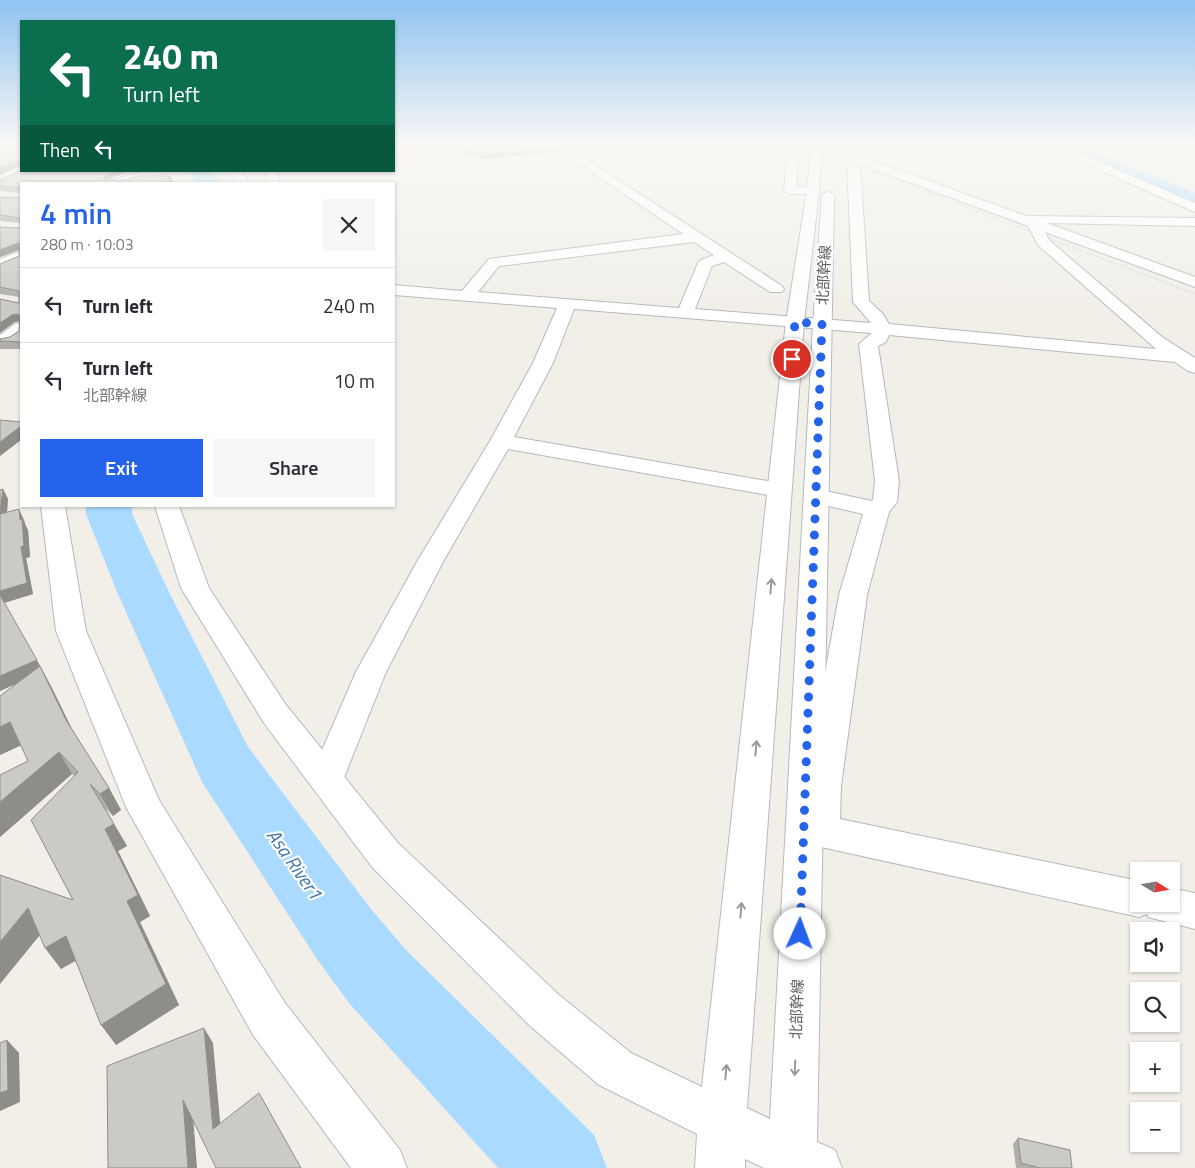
<!DOCTYPE html>
<html lang="en">
<head>
<meta charset="utf-8">
<style>
	body { margin:0; font-family:"Titillium Web","Noto Sans JP",sans-serif; background:#f7f7f7; color:#2b2b33; height:100vh; display:flex; flex-direction:column; font-size:19px; white-space:nowrap }
	* { box-sizing:border-box; margin:0 }
	p { font-size:16px; color:#7c7c81 }
	.icon { flex:none; width:28px; height:28px; fill:none; stroke:currentColor; stroke-width:2; stroke-linecap:round; stroke-linejoin:round }
	.map { position:relative; flex:1; overflow:hidden }
	.details { position:absolute; left:20px; top:182px; width:375px; height:325px; display:flex; flex-direction:column; background:#fff; border-radius:0px; box-shadow:0 1px 4px #0004 }
	.details>* { flex:none }
	.top-card { position:absolute; left:20px; top:20px; width:375px; height:152px; border-radius:0px; box-shadow:0 1px 4px #0004; background:#0b6e4f; color:#fff; overflow:hidden }
	.needle { width:32px; rotate:101deg }
	.tools { position:absolute; left:1130px; top:862px; display:grid; gap:10px }
	.tools a { display:grid; place-items:center; width:50px; height:50px; border-radius:0px; background:#fff; box-shadow:0 1px 4px #0004; font-size:25px }
	.pin { position:absolute; display:grid; place-items:center; width:42px; height:42px; color:#fff; margin:-21px; border:2px solid #fff; border-radius:50%; box-shadow:0 1px 5px #0007 }
	.me { position:absolute; width:55px; margin:-28px; rotate:2deg; stroke-linejoin:round; filter:drop-shadow(0 0 4px #0008) }
	.turn { display:flex; align-items:center; gap:18px; height:105px; padding:0 20px; font-size:22px }
	.turn .icon { width:65px; height:65px; stroke-width:2.5 }
	.turn b { display:block; font-size:35px; line-height:42px }
	.then { display:flex; align-items:center; height:48px; padding:0 20px; background:#0003; gap:10px; font-size:19px }
	.round { display:grid; place-items:center; flex:none; width:52px; height:52px; border-radius:0px; background:#f7f7f7 }
	.overview { display:flex; align-items:center; justify-content:space-between; height:85px; padding:0 20px }
	h1 { font-size:30px; font-weight:600; line-height:38px; color:#2563eb }
	.button { display:flex; gap:10px; margin-top:auto; padding:10px 20px }
	.button a { flex:1; height:58px; border-radius:0px; background:#2563eb; color:#fff; font-size:20px; font-weight:600; line-height:58px; text-align:center }
	.button a+a { background:#f7f7f7; color:#2b2b33 }
	ul { padding:0; list-style:none }
	li { display:flex; align-items:center; gap:15px; height:75px; padding:0 20px; border-top:1px solid #e1e1e2 }
	li div { flex:1 }
	li b { display:block; font-size:19px }
	li em { font-style:normal }
	.map>svg:first-child { display:block }
</style>
</head>
<body>
<div class="map">
<svg width="1195" height="1168" viewBox="0 0 1195 1168">
	<rect width="100%" height="100%" fill="#f1efe8"/>
	<g fill="none" stroke-linecap="round" stroke-linejoin="round">
		<!-- river -->
		<path fill="#aadaff" fill-rule="evenodd" d="M1050 145H1077L1195 193V209L1053 149Z
			M188 171H211L221 184H198Z
			M86 506H132V514L169 592 248 747 371 909 405 949 594 1135 607 1168H498L349 1003 317 959 202 782 117 592 86 514Z"/>
		<!-- street casing -->
		<g stroke="#b5b8bc" stroke-width="2">
			<path id="street" d="M552 145H564L782 286 784 289 782 292H770L724 262 712 266 695 309 871 323 853 302 848 185 849 145H859L860 156 1026 216 1195 218V226L1047 223 1195 277V287L1045 232 1049 240 1162 337 1195 358V373L1188 371 1175 362 889 335 886 342 878 346 899 481 897 502 889 512 867 595 841 786 840 819 1139 881V904H1171V888L1195 893V929L1148 917 1147 914 1139 917 821 847 808 842 803 831 805 786 839 595 863 514 807 501 804 496 807 491 816 489 872 501 873 500 875 481 859 344 872 333 574 309 553 363 514 437 779 483 787 485 791 490 787 495 779 497 508 449 444 560 386 672 339 790 327 794 315 790 309 780 356 672 418 560 490 441 533 363 557 308 394 295V285L462 291 489 259 683 234ZM860 164 1028 226 1038 245 1156 349 889 324 883 314 869 301ZM694 242 714 255 701 260 698 263 679 308 478 292 499 266Z
				M789 145H799L796 187 817 188 819 191 817 194H790L784 190Z
				M1046 145H1060L1195 203V212L1047 147Z
				M0 146 21 147V153L0 152Z
				M146 171H166L164 173 127 184H106L108 181Z
				M266 171H278L279 184H267Z
				M21 251V261L0 270V259Z
				M21 323V337L13 343 0 346V335L15 324Z
				M41 506H65L86 631 159 800 285 1003 400 1150 407 1168H351L253 1035 126 807 56 631Z"/>
		</g>
		<!-- secondary casing -->
		<g stroke="#b6babf" stroke-width="2">
			<path id="secondary" d="M812 145H822L819 191 804 322 747 1108 770 1119 813 325 822 195 828 191 834 195 817 1142 835 1150 842 1168H764L745 1159V1168H695L697 1134 599 1085 529 1025 372 867 264 723 181 588 155 506H179L209 588 286 705 398 843 559 995 631 1053 702 1087 786 322 807 191Z
				M230 171H242L249 184H237Z"/>
		</g>
		<!-- street -->
		<use href="#street" fill="#fff" fill-rule="evenodd"/>
		<!-- secondary -->
		<use href="#secondary" fill="#fff" fill-rule="evenodd"/>
		<!-- rail -->
		<path stroke="#b6b7b8" stroke-width="2" stroke-dasharray="0.5 2.5" stroke-linecap="butt" d="M803 145 1195 294"/>
	</g>
	<!-- wall -->
	<path fill="#afaea9" d="M8 145H21V167L20 166 0 175V149L19 150 21 148 20 145Z
		M451 145H491L496 148 501 146 499 145H554L558 148V152L481 159 474 154 465 155Z
		M567 145H621L575 150Z
		M21 171H129L107 180 171 179 21 184V349H0V339L10 337 19 331V321L15 322 19 303V297L0 294V264L19 256 20 250 0 257V227L18 228 20 227V223L0 221V197L19 198 21 196 20 193 0 191V180Z
		M3 489 8 499 7 512 24 520 25 524 28 530 30 557 26 558 33 594 4 603 52 688 73 731 109 788 121 810 113 816 105 808 127 846 118 851 150 916 140 922 179 1005 116 1045 76 961 61 969 40 935 0 875 73 900 74 776 72 774 0 837V775L28 761 21 745 0 755V696L17 683 0 691V490Z
		M1018 1138 1072 1168H1016L1013 1144Z"/>
	<!-- shaded-wall -->
	<path fill="#8f8d8a" d="M587 145H621L575 150V146Z
		M558 148V152L481 159 480 155Z
		M474 150V154L465 155V151Z
		M18 161 20 166 0 175V168Z
		M112 171H129L108 179 106 184 103 180 106 174Z
		M170 176 173 184H166V179Z
		M18 243 20 249 0 257V250Z
		M18 314 21 321 15 322 0 333V323L12 315Z
		M21 426V440L0 456V442Z
		M3 489 8 499 6 524 0 514Z
		M19 509 24 520 25 524 28 530 30 557 26 558 33 594 4 603 0 595V591L21 547Z
		M37 660 52 688 78 742 66 720 43 672 0 691V676Z
		M10 722 24 744 0 755V727Z
		M59 752 72 774 0 837V802Z
		M109 788 121 810 113 816 100 794Z
		M114 824 127 846 118 851 150 916 140 922 179 1005 116 1045 101 1025 127 901 105 829Z
		M28 908 44 930 0 984V942Z
		M66 936 81 957 61 969 45 948Z
		M204 1028 213 1043 222 1143 213 1129Z
		M7 1040 19 1053 20 1102 0 1111V1093Z
		M183 1100 193 1115 197 1168H188Z"/>
	<!-- building -->
	<path fill="#cccac5" stroke="#8f8d8a" d="M20 145H21V162L18 161 0 168V149L19 150 21 148Z
		M456 145H491L496 148 503 145H554L558 148 480 155 474 150 465 151Z
		M573 145H587L575 146Z
		M21 170V171H112L106 174 103 180H125L139 176H170L166 179H172L166 184H21V342L0 341V339L10 337 19 331 20 316 18 314 12 315 0 323V299L19 303V291L0 287V264L19 256 20 244 18 243 0 250V227L18 228 20 227V218L0 215V197L19 198 21 196 20 187 0 186V180Z
		M0 420 21 422V426L0 442Z
		M3 489 0 514 19 509 20 520 22 519 24 546 21 547 27 583 0 591V490Z
		M0 595 37 660 0 676Z
		M40 666 66 720 109 788 100 794 90 784 114 824 105 829 138 895 127 901 166 984 101 1025 66 936 45 948 28 908 0 942V875L73 900 31 820 78 772 59 752 0 802V775L28 761 10 722 0 727V696Z
		M204 1028 213 1129 259 1093 301 1168H216L183 1100 188 1168H108L107 1066Z
		M7 1040 8 1090 0 1093V1043Z
		M1018 1138 1070 1150 1072 1168H1040L1021 1163Z"/>
	<!-- one-way arrows -->
	<defs><path id="oneway-shaft" d="M-6 0H5M1.5-3L5.5 0L1.5 3" fill="none" stroke-width="1.6" stroke-linecap="round" stroke-linejoin="round" transform="scale(1.25)"/></defs>
	<g stroke="#979a9d">
		<use href="#oneway-shaft" transform="translate(771 586) rotate(-85)"/>
		<use href="#oneway-shaft" transform="translate(756 748) rotate(-85)"/>
		<use href="#oneway-shaft" transform="translate(741 910) rotate(-85)"/>
		<use href="#oneway-shaft" transform="translate(795 1068) rotate(92)"/>
		<use href="#oneway-shaft" transform="translate(726 1072) rotate(-85)"/>
	</g>
	<!-- sky -->
	<linearGradient id="sky" x2="0" y2="1"><stop stop-color="#8fc3f1"/><stop offset="0.47" stop-color="#f9f8f5"/><stop offset="1" stop-color="#f9f8f5" stop-opacity="0"/></linearGradient>
	<rect width="1195" height="308" fill="url(#sky)"/>
	<g fill="none" stroke-linecap="round" stroke-linejoin="round">
		<!-- route -->
		<path stroke="#2563eb" stroke-width="9" stroke-dasharray="0 16.2" d="M792 359 795 322 822 324 800 934"/>
	</g>
	<g text-anchor="middle" stroke-width="4.5" stroke-linejoin="round" paint-order="stroke">
		<!-- street labels -->
		<g font-size="15" fill="#5f6368" stroke="#fff">
			<text transform="translate(824 275) rotate(-87)" y="5">北部幹線</text>
			<text transform="translate(797 1009) rotate(-88)" y="5">北部幹線</text>
		</g>
		<!-- near-water labels -->
		<g font-size="19" font-style="italic" fill="#4174aa" stroke="#fff">
			<text transform="translate(295 864) rotate(55)" y="7">Asa River1</text>
		</g>
	</g>
</svg>
<div class="tools">
<a><svg class="needle" viewBox="-14 -14 28 28"><path d="M0-13l5 13h-10z" fill="#e53935"/><path d="M0 13l5-13h-10z" fill="#7c7c81"/></svg></a>
<a><svg class="icon" aria-label="sound" viewBox="0 0 24 24"><path d="M4 9h4l5-4v14l-5-4H4zM17 9q2 3 0 6"/></svg></a>
<a><svg class="icon" aria-label="search" viewBox="0 0 24 24"><circle cx="10" cy="10" r="6"/><path d="M15 15l6 6"/></svg></a>
<a>+</a>
<a>−</a>
</div>
<div class="pin" style="left:792px;top:359px;background:#d93025"><svg class="icon" aria-label="arrive" viewBox="0 0 24 24"><path d="M6 21V4h12l-3 4 3 4H6"/></svg></div>
<svg class="me" style="left:800px;top:934px" viewBox="-20 -20 40 40"><circle r="19" fill="#fff"/><path d="M0-13L10 11 0 6-10 11z" fill="#2563eb"/></svg>
<div class="top-card">
<div class="turn"><svg class="icon" aria-label="left" viewBox="0 0 24 24"><path d="M17 20v-9H6M10 6l-5 5 5 5"/></svg><div><b>240 m</b>Turn left</div></div>
<div class="then">Then<svg class="icon" aria-label="left" viewBox="0 0 24 24"><path d="M17 20v-9H6M10 6l-5 5 5 5"/></svg></div>
</div>
<section class="details">
<div class="overview"><div><h1>4 min</h1><p>280 m · 10:03</p></div><a class="round"><svg class="icon" aria-label="close" viewBox="0 0 24 24"><path d="M6 6l12 12M18 6L6 18"/></svg></a></div>
<ul>
<li><svg class="icon" aria-label="left" viewBox="0 0 24 24"><path d="M17 20v-9H6M10 6l-5 5 5 5"/></svg><div><b>Turn left</b></div><em>240 m</em></li>
<li><svg class="icon" aria-label="left" viewBox="0 0 24 24"><path d="M17 20v-9H6M10 6l-5 5 5 5"/></svg><div><b>Turn left</b><p>北部幹線</p></div><em>10 m</em></li>
</ul>
<div class="button"><a>Exit</a><a>Share</a></div>
</section>
</div>
</body>
</html>
